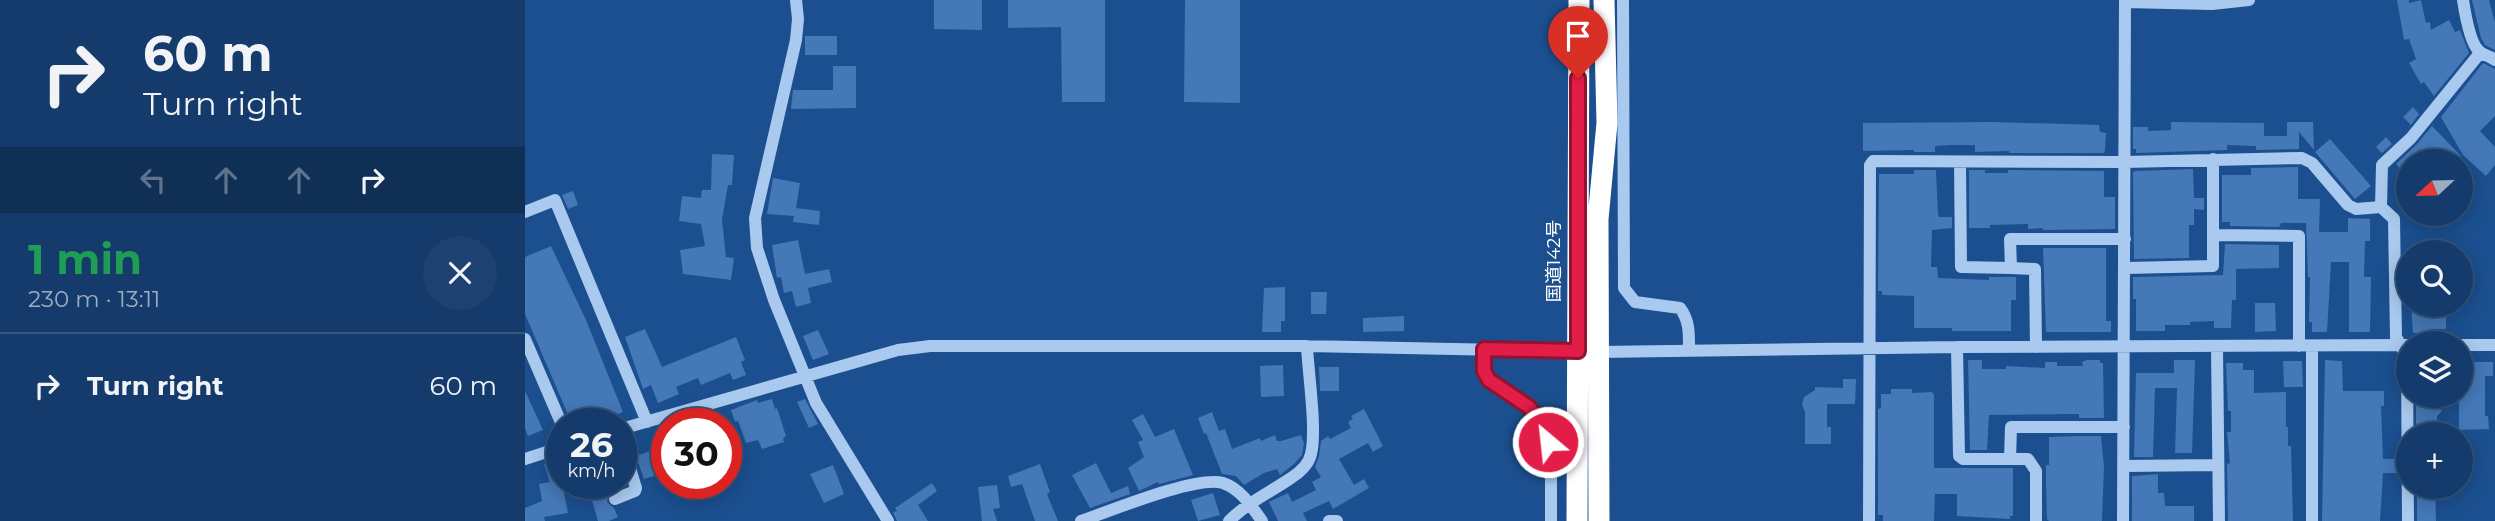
<!DOCTYPE html>
<html lang="en">
<head>
<meta charset="utf-8">
<style>
	body { margin:0; font-family:Montserrat,"Noto Sans JP",sans-serif; background:#1d4271; color:#f1f3f6; height:100vh; display:flex; flex-direction:column; font-size:26px; white-space:nowrap }
	* { box-sizing:border-box; margin:0 }
	p { font-size:23px; color:#9dadc1 }
	.icon { flex:none; width:38px; height:38px; fill:none; stroke:currentColor; stroke-width:2; stroke-linecap:round; stroke-linejoin:round }
	.map { position:relative; flex:1; overflow:hidden }
	.drawer { display:flex; flex-direction:column; background:#143b6b; width:525px }
	.drawer>* { flex:none }
	.top-card { background:#143b6b; color:#f1f3f6; overflow:hidden }
	.needle { width:46px; rotate:248deg }
	.fabs { position:absolute; left:1871px; top:149px; display:grid; gap:14px }
	.fabs a { display:grid; place-items:center; width:77px; height:77px; border-radius:50%; background:#143b6b; box-shadow:0 4px 18px #0003,0 0 0 2px #33557e; font-size:35px }
	.speed { position:absolute; left:21px; top:408px; display:flex; gap:14px; font-size:35px; font-weight:700; text-align:center }
	.speed>* { display:grid; place-content:center; width:91px; height:91px; border-radius:50%; background:#143b6b; box-shadow:0 4px 18px #0003,0 0 0 2px #33557e; line-height:1 }
	.speed small { font-size:18px; font-weight:400 }
	.speed .limit { border:10px solid #d22; background:#fff; color:#111 }
	.pin { position:absolute; display:grid; place-items:center; width:60px; height:60px; color:#fff; margin:-72px -30px; border-radius:50% 50% 50% 0; rotate:-45deg; box-shadow:0 0 7px #0007 }
	.pin .icon { rotate:45deg }
	.me { position:absolute; width:77px; margin:-38px; rotate:332deg; stroke-linejoin:round; filter:drop-shadow(0 0 5px #0008) }
	.turn { display:flex; align-items:center; gap:24px; height:147px; padding:0 28px; font-size:32px }
	.turn .icon { width:91px; height:91px; stroke-width:2.5 }
	.turn b { display:block; font-size:49px; line-height:60px }
	.lanes { display:flex; align-items:center; height:66px; padding:0 28px; background:#0003; justify-content:center; gap:35px; direction:ltr }
	.lanes .off { opacity:.35 }
	.round { display:grid; place-items:center; flex:none; width:74px; height:74px; border-radius:37px; background:#1d4271 }
	.overview { display:flex; align-items:center; justify-content:space-between; height:119px; padding:0 28px }
	h1 { font-size:42px; font-weight:700; line-height:52px; color:#1e9e55 }
	ul { padding:0; list-style:none }
	li { display:flex; align-items:center; gap:21px; height:105px; padding:0 28px; border-top:2px solid #33557e }
	li div { flex:1 }
	li b { display:block; font-size:26px }
	li em { font-style:normal }
	main { display:flex; flex:1; min-height:0 }
	.map>svg:first-child { display:block }
</style>
</head>
<body>
<main>
<section class="drawer">
<div class="top-card">
<div class="turn"><svg class="icon" aria-label="right" viewBox="0 0 24 24"><path d="M7 20v-9h11M14 6l5 5-5 5"/></svg><div><b>60 m</b>Turn right</div></div>
<div class="lanes"><svg class="icon off" aria-label="left" viewBox="0 0 24 24"><path d="M17 20v-9H6M10 6l-5 5 5 5"/></svg><svg class="icon off" aria-label="ahead" viewBox="0 0 24 24"><path d="M12 20V5M6 11l6-6 6 6"/></svg><svg class="icon off" aria-label="ahead" viewBox="0 0 24 24"><path d="M12 20V5M6 11l6-6 6 6"/></svg><svg class="icon" aria-label="right" viewBox="0 0 24 24"><path d="M7 20v-9h11M14 6l5 5-5 5"/></svg></div>
</div>
<div class="overview"><div><h1>1 min</h1><p>230 m · 13:11</p></div><a class="round"><svg class="icon" aria-label="close" viewBox="0 0 24 24"><path d="M6 6l12 12M18 6L6 18"/></svg></a></div>
<ul>
<li><svg class="icon" aria-label="right" viewBox="0 0 24 24"><path d="M7 20v-9h11M14 6l5 5-5 5"/></svg><div><b>Turn right</b></div><em>60 m</em></li>
</ul>
</section>
<div class="map">
<svg width="1970" height="521" viewBox="0 0 1970 521">
	<rect width="100%" height="100%" fill="#1b4f8f"/>
	<!-- building -->
	<path fill="#4478b7" d="M409 0H457V30L409 29Z
		M483 0H580V102H537L536 27 483 28Z
		M660 0H715V103L659 102Z
		M1872 0H1884V3L1896 0 1901 23 1905 22 1906 30 1924 20 1930 32 1935 30 1944 53 1909 96 1899 82 1896 84 1884 63 1891 59 1884 39 1879 40Z
		M1947 0H1964L1970 22V50L1960 45 1956 38Z
		M280 36H312V55H280Z
		M1958 63 1970 69V116L1955 131 1970 147V165L1961 176 1938 155 1916 117Z
		M308 66H331V108L266 109 268 90H308Z
		M1888 107 1894 114 1886 125 1878 117Z
		M1469 122 1574 125 1575 132 1581 133 1580 150 1579 153H1484V151L1450 152V145H1427L1410 146V152H1389V150L1338 151V123Z
		M1646 122 1739 123V136H1762V122H1788L1789 150 1774 132V149L1731 150V146L1702 145V150L1611 153V149H1608V127H1623V131L1646 130Z
		M1907 126 1936 156 1930 161H1883V168L1878 172 1871 164 1892 144Z
		M1861 137 1867 144 1857 153 1851 147Z
		M1805 139 1846 186 1830 199 1790 152Z
		M187 154 209 155 207 185H203L197 220 201 257 209 258 206 280 158 274 155 250 180 246 176 224 154 221 157 196 176 198 177 190H186Z
		M1773 167V199H1795L1794 232H1823V218L1845 219V241H1840L1839 277H1846L1845 332H1824V262H1806L1802 332H1787V322H1784L1785 277H1783L1781 223H1756L1754 227 1705 226V222H1697V175H1726V168Z
		M1668 169 1669 198H1679V210L1669 209V225H1664V258L1609 259 1608 172 1611 171Z
		M1389 170H1411L1413 215 1414 217H1427V228L1407 230 1406 267H1412L1413 278 1464 280V277H1491V300H1486V331H1427V328H1389V296L1357 295V291H1353L1354 174H1389Z
		M1444 170H1460V173H1483V170L1579 171V197H1590V229L1518 230V228L1503 229V224L1465 225V228H1444Z
		M248 178 275 183 271 208 295 211 294 225 268 222 269 216 242 214Z
		M48 191 53 205 43 209 37 195Z
		M273 240 280 274 304 269 307 282 283 288 286 303 271 307 267 291 259 293 256 277 252 278 247 245Z
		M1700 244 1754 245V268L1711 269V300H1707L1706 328H1689V321L1665 322V325H1640V331H1611V299H1608V277L1698 275Z
		M26 246 61 320 98 412 82 419 79 412 47 424 0 314V257Z
		M1518 248H1581V321H1586V332H1521Z
		M760 287V321H756V332H737L739 288Z
		M786 292H802L801 314H786Z
		M1730 303H1750L1751 331 1730 332Z
		M1886 304H1921V329H1905V333H1888Z
		M879 316V331L838 332V318Z
		M120 329 137 367 211 337 220 360 216 362 221 375 208 380 205 373 176 385 173 378 151 387 154 394 133 403 126 385 118 389 100 337Z
		M293 330 304 354 288 360 278 336Z
		M1443 360H1457V369H1481V366L1520 368V362H1532V366H1558L1557 362 1562 360H1575V363H1578L1579 418H1554V414L1464 415 1462 450H1445Z
		M1649 360H1670L1667 453H1650L1652 388H1630L1628 457H1609L1611 373H1649Z
		M1800 360 1817 361 1818 391H1859V406H1856L1858 459H1873V473H1858L1855 521H1797Z
		M1758 361H1777L1778 387H1759Z
		M1936 362H1968V376H1960V416H1963L1964 429 1934 430V396H1936Z
		M1701 363H1718V370H1729V393L1761 392V427H1763V446H1766L1768 521H1703L1702 464 1705 463 1702 432H1706V411H1703Z
		M758 365 759 396 736 397 735 366Z
		M794 367H814V391H795Z
		M1318 379H1331L1330 404H1302V427H1306V444H1280V412L1277 404 1279 397 1290 390V387L1318 388Z
		M1366 389H1387V393L1407 392 1409 395V468H1488V516H1485V519L1432 516V494H1410L1409 521H1358V515H1353V409L1356 408V394H1366Z
		M0 391 18 430 3 436 0 428Z
		M1898 396H1911L1912 406 1917 411 1912 416V425H1891V402L1892 398H1898Z
		M247 399 250 409 252 408 261 436 258 438 259 442 237 449 233 440 221 443 213 421 210 422 206 410 232 400 233 403Z
		M280 399 293 424 284 428 272 402Z
		M839 409 858 446 848 452 843 443 814 459 829 485 839 479 844 488 808 509 804 501 778 513 782 521H753L744 502 763 493 767 502 791 490 787 482 796 477 790 467 794 456 796 441 803 436 805 439 826 428 823 422 828 419 826 416Z
		M687 412 694 431 700 429 707 449 735 438 736 441 750 435 752 441H756L776 435 779 443 777 455 769 464 755 475 752 469 739 473 719 485 711 476 697 474 681 433 679 434 673 418Z
		M618 414 630 437 649 429 668 475 634 484 633 482 614 491 603 468 619 457 613 442 618 440 607 420Z
		M1554 436H1576L1579 467 1577 521H1524L1522 519 1521 482V465H1524V437Z
		M125 451 132 475 119 479 111 456Z
		M35 458 37 483 43 513 19 517 20 521H0V508L17 501 14 484 25 482 19 464Z
		M571 463 586 493 603 486 605 494 565 508 547 475Z
		M515 464 525 492 522 494 533 521H510L497 484 486 487 483 476Z
		M308 465 319 494 299 503 285 474Z
		M1633 474V493H1639L1640 506H1669V521H1607V476Z
		M62 483H82L84 493 82 502 89 508 93 517 84 521H73Z
		M407 483 412 491 393 505 403 521H372L368 512 372 511 370 508Z
		M472 485 475 508 468 509 472 521H457L453 487Z
		M1892 486H1910L1911 521H1892Z
		M688 493 695 515 673 521 666 500Z"/>
	<g fill="none" stroke-linecap="round" stroke-linejoin="round">
		<!-- minor -->
		<path stroke="#a9c9ee" stroke-width="12" d="M271 0 273 19 271 40 230 218 232 248 249 300 291 403 363 521
			M1098 0 1099 288 1110 302 1155 308C1165 321 1164 335 1164 351
			M1938 0C1940 13 1945 43 1954 51 1958 55 1965 56 1970 60
			M1600 2 1687 4 1724 0
			M1435 162 1436 267 1486 268 1485 239H1600
			M1856 207 1857 165 1886 138 1955 53
			M0 212 30 200 122 422
			M1689 235 1774 236V346
			M1486 268 1510 269 1511 347
			M1601 268 1688 266V159
			M0 339 37 425
			M1936 345H1970
			M1432 347 1434 456 1438 459H1503L1511 471V521
			M1692 347 1694 521
			M959 349V371L964 380 1004 407 1020 430 1026 453V521
			M96 429 373 350 405 346H782L1073 352 1432 347 1883 345
			M0 459 37 447
			M1485 459 1486 427H1599
			M1599 466 1693 465
			M90 499 110 491 111 488 96 438
			M556 521C585 511 672 475 698 483 716 489 727 507 737 521
			M704 521C723 502 744 493 766 478 774 473 784 464 786 454 792 430 783 372 782 346
			M804 521H812
			M1344 521 1345 165 1348 161 1600 162 1777 158 1787 163 1823 205 1831 209 1856 207 1869 219 1871 337 1882 357 1883 521
			M1598 521 1600 0
			M1787 521V346"/>
		<!-- highway -->
		<path stroke="#fff" stroke-width="21" d="M1052 521 1054 0
			M1074 521 1073 219 1082 123 1079 0"/>
	</g>
	<g fill="none" stroke-linecap="round" stroke-linejoin="round">
		<!-- route casing -->
		<g stroke="#92132f" stroke-width="18">
			<path id="route" d="M1023 442 1012 417 1004 407 964 380 959 371V349L1053 351V78"/>
		</g>
		<!-- route -->
		<use href="#route" stroke="#e11d48" stroke-width="12"/>
	</g>
	<g text-anchor="middle" stroke-width="6" stroke-linejoin="round" paint-order="stroke">
		<!-- street labels -->
		<g font-size="18" fill="#fff" stroke="#1b4f8f">
			<text transform="translate(1029 261) rotate(-90)" y="6">国道142号</text>
		</g>
	</g>
</svg>
<div class="fabs">
<a><svg class="needle" viewBox="-14 -14 28 28"><path d="M0-13l5 13h-10z" fill="#e53935"/><path d="M0 13l5-13h-10z" fill="#9dadc1"/></svg></a>
<a><svg class="icon" aria-label="search" viewBox="0 0 24 24"><circle cx="10" cy="10" r="6"/><path d="M15 15l6 6"/></svg></a>
<a><svg class="icon" aria-label="layers" viewBox="0 0 24 24"><path d="M12 4l9 5-9 5-9-5zM3 14l9 5 9-5"/></svg></a>
<a>+</a>
</div>
<div class="speed"><div>26<small>km/h</small></div><div class="limit">30</div></div>
<div class="pin" style="left:1053px;top:78px;background:#d93025"><svg class="icon" aria-label="arrive" viewBox="0 0 24 24"><path d="M6 21V4h12l-3 4 3 4H6"/></svg></div>
<svg class="me" style="left:1023px;top:442px" viewBox="-20 -20 40 40"><circle r="17" fill="#e11d48" stroke="#fff" stroke-width="3"/><path d="M0-11L8 9 0 5-8 9z" fill="#fff"/></svg>
</div>
</main>
</body>
</html>
